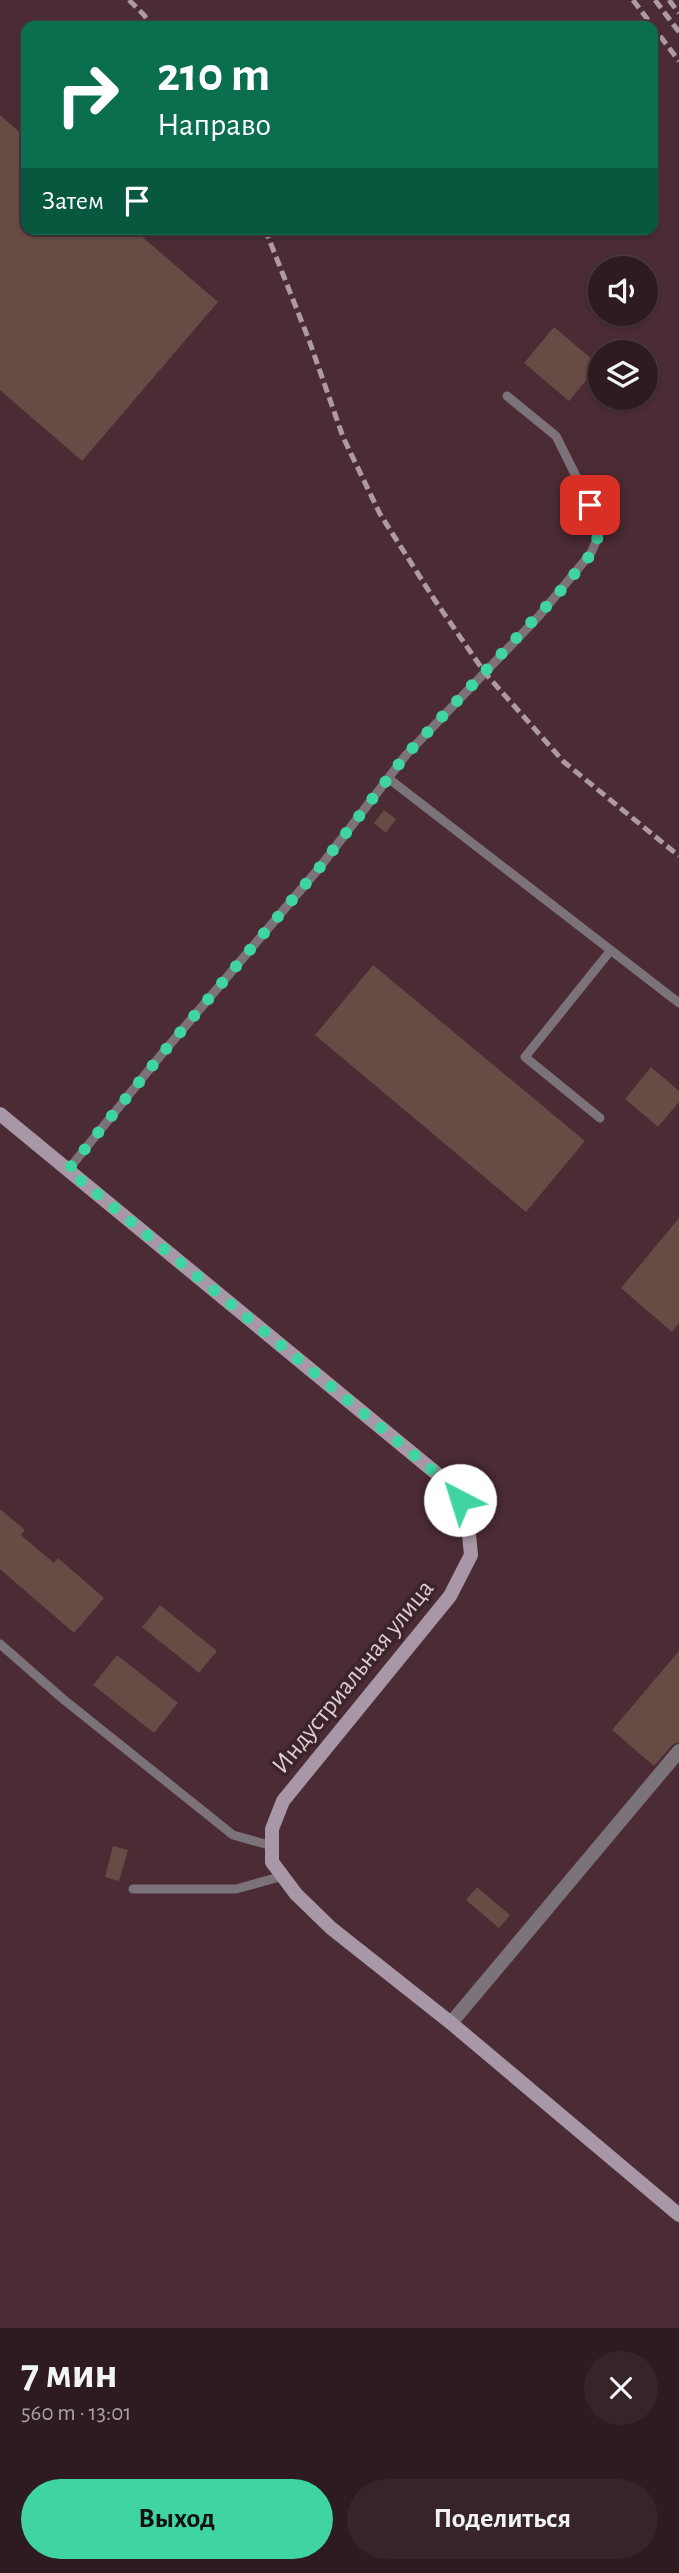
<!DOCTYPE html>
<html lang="ru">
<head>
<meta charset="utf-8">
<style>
	body { margin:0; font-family:"Alegreya Sans",sans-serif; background:#362429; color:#f1f3f6; height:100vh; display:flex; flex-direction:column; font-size:26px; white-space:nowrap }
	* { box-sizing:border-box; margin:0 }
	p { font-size:23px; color:#a7a1a5 }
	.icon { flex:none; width:38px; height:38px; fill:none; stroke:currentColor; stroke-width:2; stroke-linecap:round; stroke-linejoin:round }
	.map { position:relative; height:2328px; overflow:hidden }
	.drawer { display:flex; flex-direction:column; background:#2e1b20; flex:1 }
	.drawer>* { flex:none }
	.banner { position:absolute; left:21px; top:21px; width:637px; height:214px; border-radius:14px; box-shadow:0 2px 5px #0004,0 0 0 2px #49393e; background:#0b6e4f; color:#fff; overflow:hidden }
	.buttons { position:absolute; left:588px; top:256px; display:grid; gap:14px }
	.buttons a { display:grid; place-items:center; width:70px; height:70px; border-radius:50%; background:#2e1b20; box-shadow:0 2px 5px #0004,0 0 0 2px #49393e; font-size:35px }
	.pin { position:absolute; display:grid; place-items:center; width:60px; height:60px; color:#fff; margin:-30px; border-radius:14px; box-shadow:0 4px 10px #0006 }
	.me { position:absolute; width:77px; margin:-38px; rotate:320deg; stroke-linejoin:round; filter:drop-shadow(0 0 5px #0008) }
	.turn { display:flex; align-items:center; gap:24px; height:147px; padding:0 21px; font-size:32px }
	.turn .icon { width:91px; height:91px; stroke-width:2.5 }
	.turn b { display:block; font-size:49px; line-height:60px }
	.then { display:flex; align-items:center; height:66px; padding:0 21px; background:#0003; gap:14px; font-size:26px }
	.round { display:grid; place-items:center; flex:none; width:74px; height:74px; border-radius:37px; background:#362429 }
	.overview { display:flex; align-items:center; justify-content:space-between; height:119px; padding:0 21px }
	h1 { font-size:42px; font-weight:700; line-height:52px }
	.cta { display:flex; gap:14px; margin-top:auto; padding:14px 21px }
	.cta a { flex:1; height:80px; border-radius:42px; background:#3fd4a2; color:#111; font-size:28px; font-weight:700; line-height:80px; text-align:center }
	.cta a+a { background:#362429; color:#f1f3f6 }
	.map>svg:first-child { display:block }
</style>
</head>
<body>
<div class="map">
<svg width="679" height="2328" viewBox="0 0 679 2328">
	<rect width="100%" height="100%" fill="#3d242b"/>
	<!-- built -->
	<path fill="#4b2b34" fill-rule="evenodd" d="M0 0H679V2328H0ZM26 26H653V229H26ZM600 268H646V313H600ZM600 352H646V397H600Z"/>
	<!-- building -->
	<path fill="#674b45" d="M0 115 26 138V229H133L218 302 82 461 0 390Z
		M554 327 599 365 569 401 524 363Z
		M384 810 396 819 386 833 374 823Z
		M373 965 585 1141 526 1212 315 1035Z
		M651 1067 679 1091V1102L658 1127 625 1099Z
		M679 1218V1323L672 1332 621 1288Z
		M0 1509 25 1530 21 1535 54 1563 58 1558 104 1598 74 1633 0 1569Z
		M160 1605 217 1651 199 1673 142 1627Z
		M679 1651V1742L672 1745 654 1766 612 1730Z
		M117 1655 178 1703 154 1733 93 1685Z
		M113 1846 128 1850 119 1881 105 1877Z
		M477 1887 510 1915 499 1928 466 1900Z"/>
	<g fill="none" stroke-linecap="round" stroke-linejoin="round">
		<!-- lane -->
		<path stroke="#7b727a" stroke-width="9" d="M388 778 679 1003
			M600 1118 525 1057 611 950
			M68 1170 161 1055 320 867 406 755 539 616 591 553 602 528 556 436 507 396
			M0 1644 63 1699 233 1835 272 1846
			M133 1889H236L283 1876"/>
		<!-- street -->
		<path stroke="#7b727a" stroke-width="14" d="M451 2023 679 1751"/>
		<!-- secondary -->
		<path stroke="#a898a7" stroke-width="14" d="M0 1114 453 1487 467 1514 471 1555 450 1596 283 1801 272 1829V1862L296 1894 331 1928 451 2023 679 2215"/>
		<!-- rail -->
		<path stroke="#ae9ba0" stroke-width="5" stroke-dasharray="10 5" stroke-linecap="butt" d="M129 0 144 15 152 26
			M633 0 679 61
			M655 0 679 32
			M669 0 679 13
			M265 229 309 340 343 437 380 514 434 599 485 673 564 762 679 856"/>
	</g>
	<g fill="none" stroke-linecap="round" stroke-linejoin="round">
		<!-- route -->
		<path stroke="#3fd4a2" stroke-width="12" stroke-dasharray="0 21.6" d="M460 1500 453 1487 68 1170 161 1055 320 867 406 755 557 595 592 553 601 528 590 505"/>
	</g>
	<g text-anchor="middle" stroke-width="7" stroke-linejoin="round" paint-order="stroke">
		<!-- street labels -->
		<g font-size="26" fill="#decdd1" stroke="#3d242b">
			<text transform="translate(352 1676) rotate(-51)" y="9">Индустриальная улица</text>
		</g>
	</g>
</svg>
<div class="buttons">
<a><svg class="icon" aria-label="sound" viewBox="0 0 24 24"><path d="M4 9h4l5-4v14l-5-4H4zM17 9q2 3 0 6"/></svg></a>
<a><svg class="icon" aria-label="layers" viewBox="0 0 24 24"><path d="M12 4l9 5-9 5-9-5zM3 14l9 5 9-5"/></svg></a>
</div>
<div class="pin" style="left:590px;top:505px;background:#d93025"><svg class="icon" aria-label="arrive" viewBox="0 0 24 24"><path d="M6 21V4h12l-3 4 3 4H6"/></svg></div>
<svg class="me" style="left:460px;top:1500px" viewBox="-20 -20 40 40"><circle r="19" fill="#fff"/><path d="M0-13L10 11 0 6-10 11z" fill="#3fd4a2"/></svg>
<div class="banner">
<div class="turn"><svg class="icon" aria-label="right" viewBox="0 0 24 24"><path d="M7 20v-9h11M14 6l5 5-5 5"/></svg><div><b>210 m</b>Направо</div></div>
<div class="then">Затем<svg class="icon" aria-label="arrive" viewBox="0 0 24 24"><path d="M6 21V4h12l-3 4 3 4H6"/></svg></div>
</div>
</div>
<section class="drawer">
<div class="overview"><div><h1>7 мин</h1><p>560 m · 13:01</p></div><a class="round"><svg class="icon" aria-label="close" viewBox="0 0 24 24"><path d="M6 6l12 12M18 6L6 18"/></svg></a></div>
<div class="cta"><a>Выход</a><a>Поделиться</a></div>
</section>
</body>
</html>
